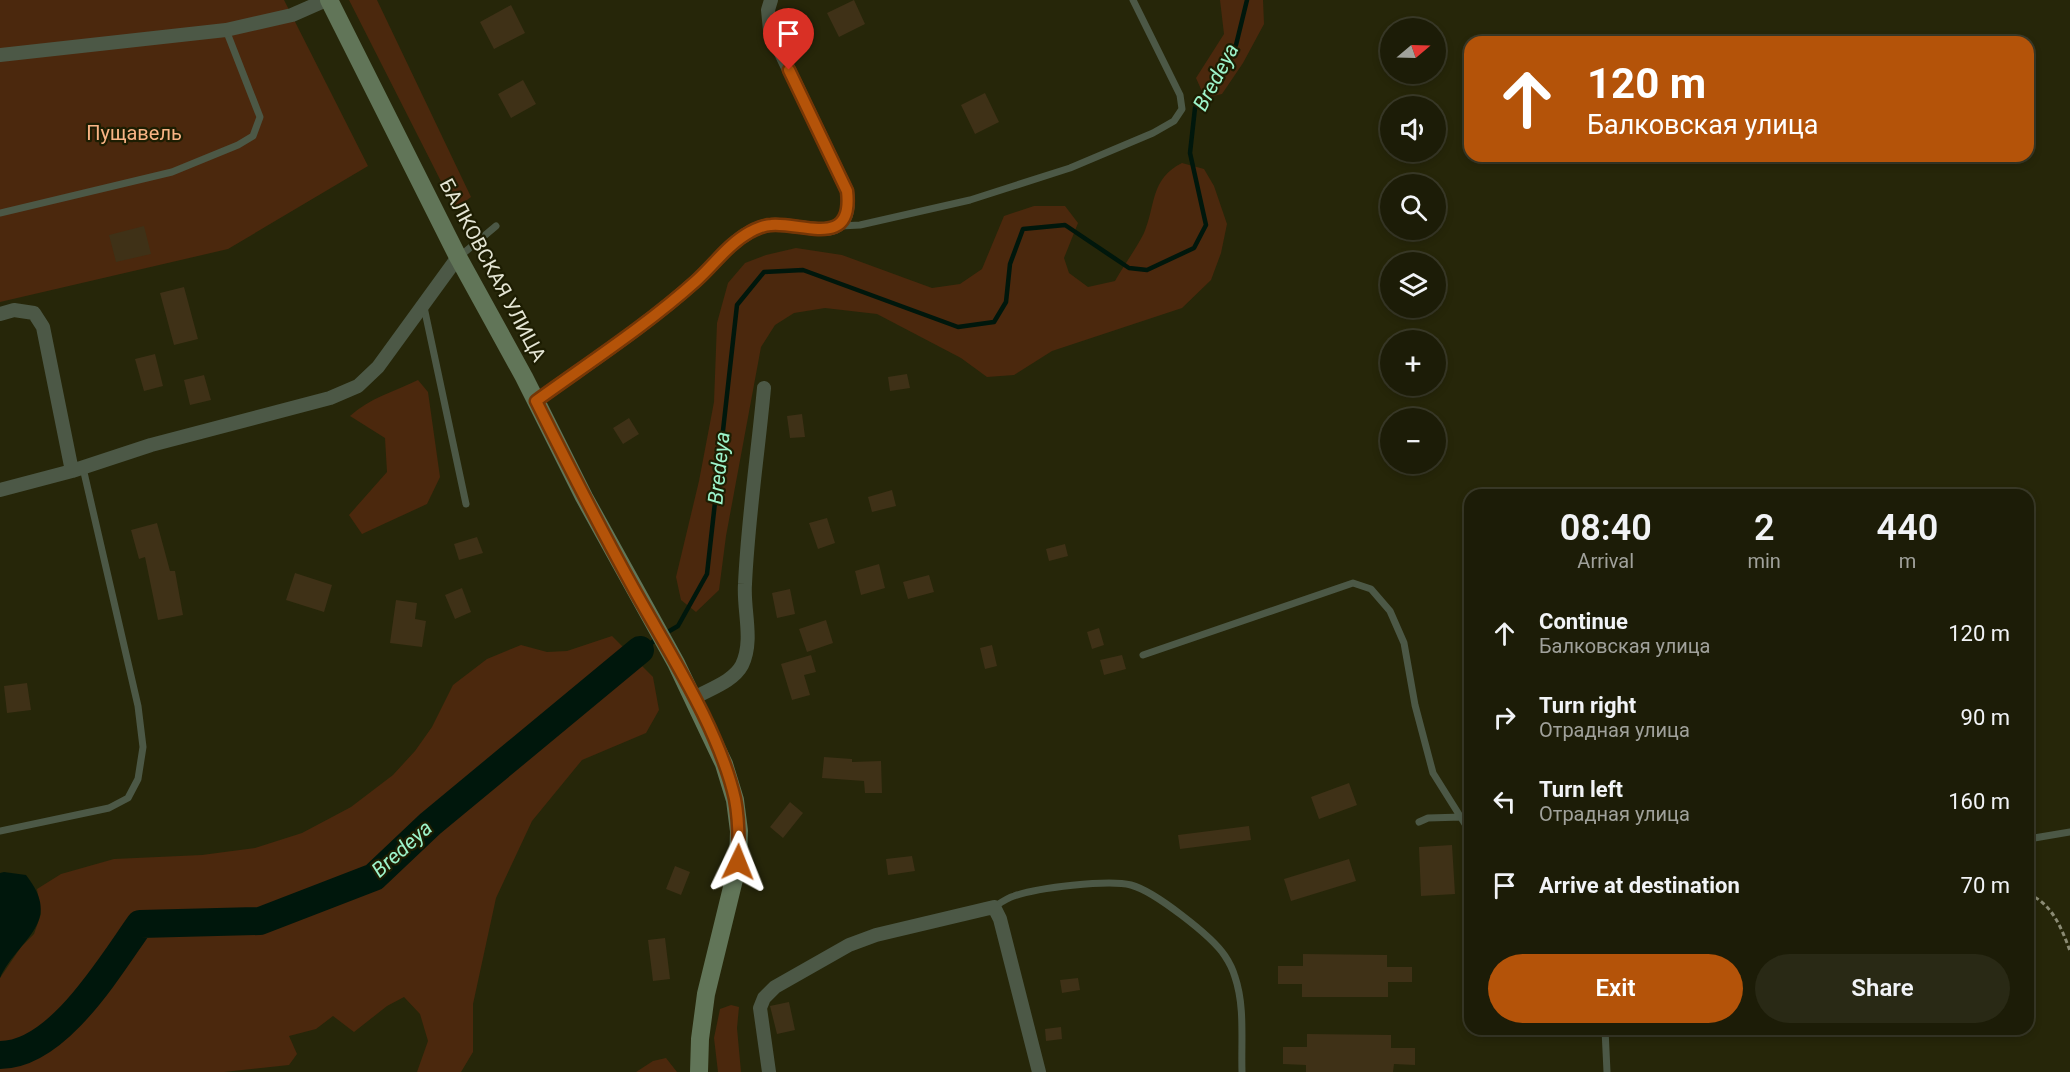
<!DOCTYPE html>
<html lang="en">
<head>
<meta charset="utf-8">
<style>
	body { margin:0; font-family:Roboto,sans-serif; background:#292915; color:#f1f3f6; height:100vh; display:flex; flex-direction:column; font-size:22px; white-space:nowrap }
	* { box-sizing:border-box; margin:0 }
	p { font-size:20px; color:#a0a19b }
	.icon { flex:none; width:33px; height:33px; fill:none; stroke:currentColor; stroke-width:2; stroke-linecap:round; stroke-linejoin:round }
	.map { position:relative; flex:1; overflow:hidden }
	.details { position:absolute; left:1464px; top:489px; width:570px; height:546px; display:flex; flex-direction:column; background:#1c1c07; border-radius:18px; box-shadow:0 3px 9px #0003,0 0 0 2px #3a3a28 }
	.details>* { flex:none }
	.guide { position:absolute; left:1464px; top:36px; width:570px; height:126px; border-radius:18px; box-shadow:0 3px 9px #0003,0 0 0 2px #3a3a28; background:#b45309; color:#fff; overflow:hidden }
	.needle { width:39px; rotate:71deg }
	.tools { position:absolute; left:1380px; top:18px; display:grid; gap:12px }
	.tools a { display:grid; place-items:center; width:66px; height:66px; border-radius:50%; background:#1c1c07; box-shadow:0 3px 9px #0003,0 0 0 2px #3a3a28; font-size:30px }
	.pin { position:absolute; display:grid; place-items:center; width:51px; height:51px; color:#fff; margin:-62px -26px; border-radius:50% 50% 50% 0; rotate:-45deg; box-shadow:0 0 6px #0007 }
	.pin .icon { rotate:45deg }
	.me { position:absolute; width:66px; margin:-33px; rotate:2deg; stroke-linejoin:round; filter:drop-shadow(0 0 4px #0008) }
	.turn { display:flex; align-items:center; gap:21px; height:126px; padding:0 24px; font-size:27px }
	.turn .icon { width:78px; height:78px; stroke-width:2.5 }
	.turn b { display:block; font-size:42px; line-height:51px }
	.eta { display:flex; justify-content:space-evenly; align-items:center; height:102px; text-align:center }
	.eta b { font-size:36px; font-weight:600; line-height:42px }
	.action { display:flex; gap:12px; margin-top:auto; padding:12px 24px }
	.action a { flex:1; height:69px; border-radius:36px; background:#b45309; color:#fff; font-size:24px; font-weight:600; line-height:69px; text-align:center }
	.action a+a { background:#292915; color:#f1f3f6 }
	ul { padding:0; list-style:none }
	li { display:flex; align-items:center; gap:18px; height:84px; padding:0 24px }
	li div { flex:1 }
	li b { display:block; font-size:22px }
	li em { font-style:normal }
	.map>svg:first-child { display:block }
</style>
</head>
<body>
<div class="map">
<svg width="2070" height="1072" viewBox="0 0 2070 1072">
	<rect width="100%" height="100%" fill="#262609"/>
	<!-- green -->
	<path fill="#4b280d" d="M0 0H284L368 166 228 249 0 302Z
		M349 0H377L471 197 455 209Z
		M1220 0H1263L1264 24 1243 63 1222 94 1205 98 1196 78 1224 34Z
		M1182 163 1204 169 1214 186 1227 224 1221 253 1211 280 1182 308 1052 351 1014 375 987 377 961 358 877 314 825 308 794 313 775 325 761 347 726 536 719 590 696 612 681 600 676 577 699 481 714 402 717 323 728 283 745 263 766 255 796 248 842 255 932 288 960 284 982 269 1004 216 1034 206H1065L1078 223 1064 258 1069 273 1088 287 1115 281C1124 265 1136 249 1144 233 1156 205 1150 179 1182 163Z
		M418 380 428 392 440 477 427 504 362 534 349 515 387 472 385 438 350 416C370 398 393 392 418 380Z
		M612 636 653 677 659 710 646 733 582 760 532 821 496 898 473 1004V1052L461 1072H417L428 1041 420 1014 404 997 387 1006 354 1032 333 1016 316 1029 289 1036 297 1054 289 1065 224 1072H0V978L21 947 34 934 41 914 37 889 61 874 114 859 202 855 255 848 302 833 351 807 393 775 415 751 432 727 453 685 487 659 521 645 547 652 567 651Z
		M731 1005 739 1007 737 1028 741 1072H718L714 1038 720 1009Z
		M666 1058 677 1072H636L653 1061Z"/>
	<!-- water -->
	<path fill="#00170c" d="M4 872 26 875C64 923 19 938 0 978V873Z"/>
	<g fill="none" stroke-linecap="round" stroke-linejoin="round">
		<!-- stream -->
		<path stroke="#00170c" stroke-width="4.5" d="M666 633 678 626 707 574 737 305 764 272 803 270 958 327 994 322 1006 302 1010 264 1023 229 1065 225 1129 268 1147 270 1194 248 1206 225 1190 153 1195 108 1236 45 1247 0
			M640 650 659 638"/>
		<!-- river -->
		<path stroke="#00170c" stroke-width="28" d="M0 1055C58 1055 110 966 140 924L260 921 374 877 430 824 640 650"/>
	</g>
	<!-- building -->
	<path fill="#3f3117" d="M854 0 865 24 839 37 827 13Z
		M511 5 525 33 494 49 480 22Z
		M523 80 536 104 511 118 498 94Z
		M985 93 999 122 975 134 961 105Z
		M144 226 151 254 116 262 109 235Z
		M184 287 198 339 174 345 160 293Z
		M155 354 163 386 144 391 135 359Z
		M907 374 910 388 890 391 888 377Z
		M204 375 211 400 190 405 184 380Z
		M802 414 805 437 790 438 787 416Z
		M629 418 639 434 623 444 613 428Z
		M892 490 896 506 872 512 868 497Z
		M827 518 835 543 818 549 809 523Z
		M157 523 170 571H175L183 615 158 620 145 557 139 559 131 530Z
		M477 537 483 553 459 560 454 544Z
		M1065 544 1068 556 1049 561 1046 549Z
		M879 564 885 588 861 595 855 571Z
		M295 573 332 585 324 612 286 600Z
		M929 575 934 592 908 599 903 582Z
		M462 588 471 612 455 619 445 595Z
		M790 589 795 614 777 618 772 593Z
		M396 600 417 603 415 619 426 621 422 647 390 643Z
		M826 620 833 643 807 652 799 629Z
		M1099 628 1104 645 1092 649 1087 632Z
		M992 645 997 666 985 669 980 648Z
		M811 655 816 672 804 675 810 695 792 700 781 664Z
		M1122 655 1126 669 1104 675 1100 660Z
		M27 683 31 710 7 713 4 686Z
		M824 757 852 759V762L881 761 882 793H865L864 781 822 778Z
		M1349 783 1357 805 1319 819 1311 797Z
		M790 802 803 813 783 838 770 827Z
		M1249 826 1251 840 1180 849 1178 835Z
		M1452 845 1455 894 1421 896 1419 847Z
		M912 856 915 871 888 875 886 859Z
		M1349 859 1356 881 1291 901 1284 879Z
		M675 866 690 872 681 895 666 889Z
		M665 938 670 979 653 981 648 940Z
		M1303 954 1387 955V967H1412V982H1388V997H1302V984H1278V966H1303Z
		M1078 978 1080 990 1062 993 1060 980Z
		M789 1002 795 1030 777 1034 770 1006Z
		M1061 1027 1062 1039 1046 1041 1045 1029Z
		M1307 1034 1391 1035V1048H1415V1065L1394 1064 1393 1072H1306V1065L1283 1064V1047H1307Z"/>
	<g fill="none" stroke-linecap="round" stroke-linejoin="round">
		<!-- path -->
		<path stroke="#8b8b74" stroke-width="3" stroke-dasharray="4.5 3" stroke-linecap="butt" d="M2028 894C2052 903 2062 929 2070 951"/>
		<!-- service -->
		<path stroke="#4c5846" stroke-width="7" d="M0 213 172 172 238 145 253 136 260 117 226 30
			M840 226 860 225 970 200 1070 168 1153 133 1174 121 1182 109 1180 95 1133 0
			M459 257 496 226
			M424 307 466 504
			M1143 655 1353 583 1371 589 1390 611 1404 643 1415 705 1433 773 1470 832
			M1419 822 1428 818 1462 817
			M0 831 109 808 128 798 138 779 143 747 138 706 83 468
			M2028 839 2070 832
			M994 907C1000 903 1007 898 1014 896 1037 888 1108 879 1131 885 1154 891 1212 936 1225 956 1229 962 1233 970 1235 977 1245 1006 1241 1041 1242 1072
			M1605 1029 1607 1072"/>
		<!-- minor -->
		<path stroke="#4c5846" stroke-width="14" d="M0 55 226 30 292 15 326 0
			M0 314 14 310 34 313 43 327 72 471
			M536 401C590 362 647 325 696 281 714 265 728 244 750 232 755 229 765 225 771 225 802 222 855 250 847 191L770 30 768 10 771 0
			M0 490 72 471 151 445 330 398 358 386 378 367 458 257
			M694 698C709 689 733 682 742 665 754 640 743 610 745 584 748 518 758 453 764 388
			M769 1072 760 1008 764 998 775 987 849 945 876 935 994 907 1000 919 1039 1072"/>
		<!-- secondary -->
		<path stroke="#617558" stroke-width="18" d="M329 0 458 257 524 377 584 497 676 663 724 764 735 800 739 831 738 863 706 994 700 1039 699 1072"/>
	</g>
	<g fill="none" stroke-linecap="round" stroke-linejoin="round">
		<!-- route casing -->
		<g stroke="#753606" stroke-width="15">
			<path id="route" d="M738 862C739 841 739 820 735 799 719 729 670 654 635 591 600 528 568 465 536 401 590 362 647 325 696 281 714 265 728 244 750 232 755 229 765 225 771 225 802 222 854 250 847 191L789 70"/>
		</g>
		<!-- route -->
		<use href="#route" stroke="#b45309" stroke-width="10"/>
	</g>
	<g text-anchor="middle" stroke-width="4.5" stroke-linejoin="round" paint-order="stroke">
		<!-- park labels -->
		<g font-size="20" fill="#f9b485" stroke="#1d1d02">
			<text x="134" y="140">Пущавель</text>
		</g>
		<!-- street labels -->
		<g font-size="20" fill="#e4e5d4" stroke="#1d1d02">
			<text transform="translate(493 270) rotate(62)" y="7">БАЛКОВСКАЯ УЛИЦА</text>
		</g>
		<!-- water labels -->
		<g font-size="21" font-style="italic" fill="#9df4cb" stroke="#1d1d02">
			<text transform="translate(1216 77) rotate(-62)" y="7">Bredeya</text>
			<text transform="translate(719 468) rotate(-84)" y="7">Bredeya</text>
			<text transform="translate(402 849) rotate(-42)" y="7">Bredeya</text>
		</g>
	</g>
</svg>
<div class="tools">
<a><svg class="needle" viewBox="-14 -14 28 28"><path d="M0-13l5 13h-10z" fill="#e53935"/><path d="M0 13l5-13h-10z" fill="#a0a19b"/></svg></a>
<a><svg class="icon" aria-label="sound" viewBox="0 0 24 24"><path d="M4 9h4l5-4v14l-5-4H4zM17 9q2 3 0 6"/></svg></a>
<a><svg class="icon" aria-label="search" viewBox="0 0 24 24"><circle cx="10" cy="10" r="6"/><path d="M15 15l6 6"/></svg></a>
<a><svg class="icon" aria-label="layers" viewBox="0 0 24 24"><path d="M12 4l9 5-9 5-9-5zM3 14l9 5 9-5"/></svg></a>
<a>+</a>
<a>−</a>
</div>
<div class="pin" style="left:789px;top:70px;background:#d93025"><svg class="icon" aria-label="arrive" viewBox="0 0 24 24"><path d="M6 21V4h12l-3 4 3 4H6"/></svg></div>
<svg class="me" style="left:738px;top:862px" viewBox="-20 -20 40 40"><path d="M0-17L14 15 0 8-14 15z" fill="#b45309" stroke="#fff" stroke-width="4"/></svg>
<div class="guide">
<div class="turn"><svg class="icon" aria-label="ahead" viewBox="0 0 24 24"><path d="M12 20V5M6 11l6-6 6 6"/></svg><div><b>120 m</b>Балковская улица</div></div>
</div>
<section class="details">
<div class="eta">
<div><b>08:40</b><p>Arrival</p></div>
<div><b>2</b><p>min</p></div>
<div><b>440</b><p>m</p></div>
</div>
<ul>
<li><svg class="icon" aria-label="ahead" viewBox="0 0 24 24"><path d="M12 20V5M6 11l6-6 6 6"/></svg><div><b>Continue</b><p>Балковская улица</p></div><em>120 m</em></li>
<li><svg class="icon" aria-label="right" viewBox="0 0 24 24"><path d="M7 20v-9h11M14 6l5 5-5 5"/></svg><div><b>Turn right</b><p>Отрадная улица</p></div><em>90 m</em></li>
<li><svg class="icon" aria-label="left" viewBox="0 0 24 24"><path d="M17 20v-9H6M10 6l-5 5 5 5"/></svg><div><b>Turn left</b><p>Отрадная улица</p></div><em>160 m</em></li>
<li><svg class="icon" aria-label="arrive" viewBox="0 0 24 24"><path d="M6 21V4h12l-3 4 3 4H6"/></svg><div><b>Arrive at destination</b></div><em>70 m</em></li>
</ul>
<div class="action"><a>Exit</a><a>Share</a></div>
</section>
</div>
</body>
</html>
